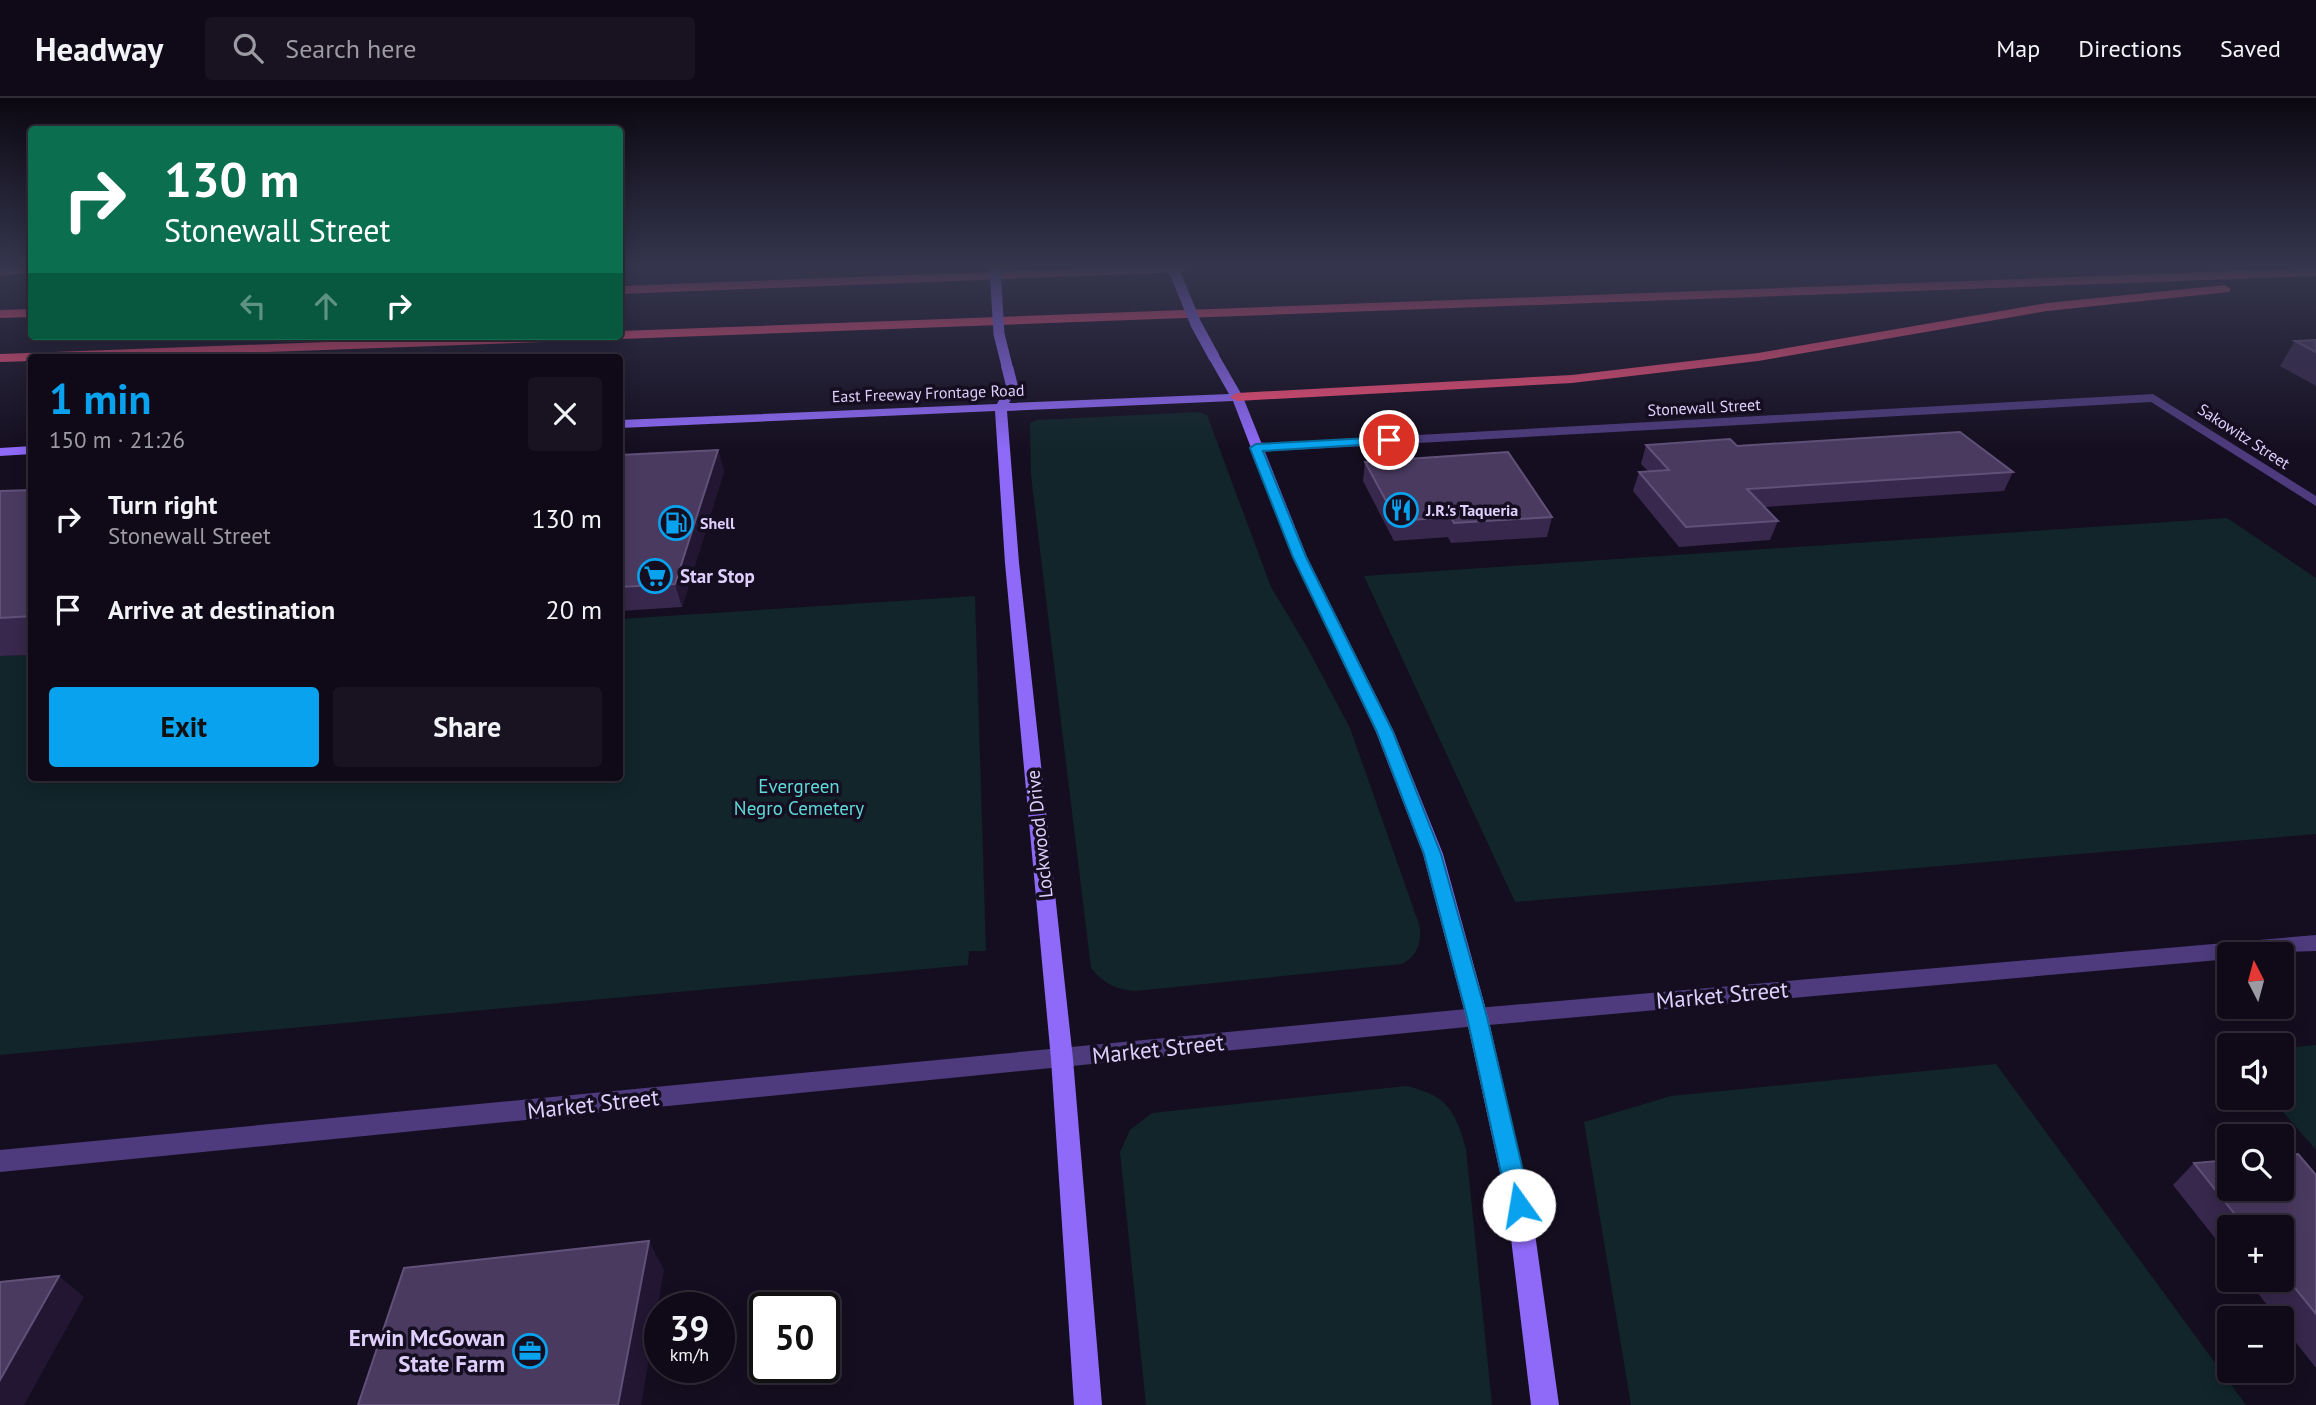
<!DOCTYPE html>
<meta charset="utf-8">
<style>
:root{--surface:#100a18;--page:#191321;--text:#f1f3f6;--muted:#9c9aa2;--line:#302b37;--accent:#09a2ee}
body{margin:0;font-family:"PT Sans",sans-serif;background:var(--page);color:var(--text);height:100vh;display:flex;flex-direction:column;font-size:26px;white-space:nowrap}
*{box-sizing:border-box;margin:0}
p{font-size:23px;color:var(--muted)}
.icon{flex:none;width:38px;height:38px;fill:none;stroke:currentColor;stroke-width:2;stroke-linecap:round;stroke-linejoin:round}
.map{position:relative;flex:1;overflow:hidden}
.side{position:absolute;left:28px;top:256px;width:595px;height:427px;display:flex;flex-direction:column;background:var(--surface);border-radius:7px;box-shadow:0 4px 18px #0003,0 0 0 2px var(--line)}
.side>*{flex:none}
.hud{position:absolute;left:28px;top:28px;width:595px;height:214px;border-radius:7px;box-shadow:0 4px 18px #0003,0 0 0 2px var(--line);background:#0b6e4f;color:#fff;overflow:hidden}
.needle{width:46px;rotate:354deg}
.tools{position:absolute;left:2217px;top:844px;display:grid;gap:14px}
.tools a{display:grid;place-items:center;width:77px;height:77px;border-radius:7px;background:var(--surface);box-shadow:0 4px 18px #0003,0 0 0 2px var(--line);font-size:35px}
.speed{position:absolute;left:644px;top:1194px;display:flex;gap:14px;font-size:35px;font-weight:700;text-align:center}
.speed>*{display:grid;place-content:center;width:91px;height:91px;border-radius:50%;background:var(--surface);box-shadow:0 4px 18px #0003,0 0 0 2px var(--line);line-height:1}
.speed small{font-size:18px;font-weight:400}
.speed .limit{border:4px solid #111;border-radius:10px;background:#fff;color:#111}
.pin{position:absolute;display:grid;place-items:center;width:60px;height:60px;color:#fff;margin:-30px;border:4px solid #fff;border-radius:50%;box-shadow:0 2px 7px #0007}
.me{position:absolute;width:77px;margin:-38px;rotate:347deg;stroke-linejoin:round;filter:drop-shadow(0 0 5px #0008)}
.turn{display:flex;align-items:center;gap:24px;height:147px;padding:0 21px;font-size:32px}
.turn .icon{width:91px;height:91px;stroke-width:2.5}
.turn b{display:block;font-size:49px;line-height:60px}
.lanes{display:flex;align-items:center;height:66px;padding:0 21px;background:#0003;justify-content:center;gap:35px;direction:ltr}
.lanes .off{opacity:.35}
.round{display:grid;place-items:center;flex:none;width:74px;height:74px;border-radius:7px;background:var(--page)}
.summary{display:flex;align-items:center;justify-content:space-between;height:119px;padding:0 21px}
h1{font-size:42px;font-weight:800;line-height:52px;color:var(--accent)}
.action{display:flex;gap:14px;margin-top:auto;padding:14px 21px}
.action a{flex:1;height:80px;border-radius:7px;background:var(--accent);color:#111;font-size:28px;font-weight:800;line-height:80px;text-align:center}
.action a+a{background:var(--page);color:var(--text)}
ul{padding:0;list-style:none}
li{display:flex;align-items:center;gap:21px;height:91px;padding:0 21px}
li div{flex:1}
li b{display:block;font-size:26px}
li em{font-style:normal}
header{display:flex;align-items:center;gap:42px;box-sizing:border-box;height:98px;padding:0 35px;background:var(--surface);border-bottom:2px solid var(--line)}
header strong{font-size:33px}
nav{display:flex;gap:38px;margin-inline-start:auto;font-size:24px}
.search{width:490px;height:63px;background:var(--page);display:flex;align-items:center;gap:18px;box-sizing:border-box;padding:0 24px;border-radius:7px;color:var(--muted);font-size:26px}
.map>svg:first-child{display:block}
</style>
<header>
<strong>Headway</strong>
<div class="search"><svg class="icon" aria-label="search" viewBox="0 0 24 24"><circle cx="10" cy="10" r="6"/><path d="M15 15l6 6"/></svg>Search here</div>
<nav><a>Map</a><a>Directions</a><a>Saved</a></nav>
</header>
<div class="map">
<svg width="2316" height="1307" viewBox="0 0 2316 1307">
<rect width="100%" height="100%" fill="#150e20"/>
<g fill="#11252a">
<path d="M1198,314L1207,317L1271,489L1307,549L1350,630L1420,829C1421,846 1418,857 1402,866L1135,893C1116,892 1103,885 1091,870L1031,378L1030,325L1037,322Z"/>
<polygon points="2227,420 2316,480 2316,736 1515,804 1364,478"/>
<polygon points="975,498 986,853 969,853 968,867 0,957 0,558 31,557 32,679 620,679 620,521"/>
<polygon points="2316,947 2316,1052 2270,999 2282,999 2282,950"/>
<polygon points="1996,966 2246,1307 1631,1307 1584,1024 1671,998"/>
<path d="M1406,988C1447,997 1455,1012 1466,1051L1492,1307H1146L1120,1054L1130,1032L1152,1015Z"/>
</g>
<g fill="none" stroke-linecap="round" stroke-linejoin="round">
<polygon fill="#4d3b7d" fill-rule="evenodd" points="2153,296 2316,398 2316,408 2151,304 1256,354 1250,350 1256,346"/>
<polygon fill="#4d3b7d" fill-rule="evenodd" points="2316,837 2316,853 2230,856 2230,861 1477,928 0,1074 0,1052 1477,910"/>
<g fill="#8f6af9" fill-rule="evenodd">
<polygon points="1214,256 1220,259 1243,299 1307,459 1394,634 1443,756 1488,919 1531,1107 1559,1307 1531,1307 1507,1107 1466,919 1423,756 1376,634 1293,459 1233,303 1007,313 1019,465 1073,961 1102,1307 1074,1307 1051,961 1005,465 995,313 620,330 620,322 997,306 1006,288 1001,268 1007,265 1013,268 1018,288 1009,305 1229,296 1208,259"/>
<polygon points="32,348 32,356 0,358 0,350"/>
</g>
<g fill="#f84f78" fill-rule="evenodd">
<polygon points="0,170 32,170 32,174 0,178"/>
<polygon points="1095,170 1189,170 1183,174 620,196 620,188"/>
<polygon points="2316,170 2316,178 620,241 614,238 620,238 620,233"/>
<polygon points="2225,187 2231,191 2229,194 2047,213 1758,263 1572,285 1237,303 1230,299 1237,295 1572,277 1758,255 2047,205"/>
<polygon points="32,211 32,219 0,220 0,212"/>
<polygon points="489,238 602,238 595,242 135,259 32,259 32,263 0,264 0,256"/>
</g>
<g stroke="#8f6af9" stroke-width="11">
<polyline points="995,170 999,236 1007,268"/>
<polyline points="1173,170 1196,226 1214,259"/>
</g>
</g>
<g fill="#38284d">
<polygon points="2316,242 2316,288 2280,268 2295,243"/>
<polygon points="1646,347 1737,348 2013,374 2004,393 1764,409 1778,423 1770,442 1679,449 1633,393 1639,374 1648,373 1641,366"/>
<polygon points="718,352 724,373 682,509 620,513 620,357"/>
<polygon points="1365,364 1552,419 1547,439 1451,445 1448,439 1394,443 1363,383"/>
<polygon points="32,392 32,557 0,558 0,393"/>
<polygon points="2194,1065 2316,1077 2316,1270 2282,1227 2282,1220 2277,1220 2247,1181 2282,1181 2282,1129 2230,1129 2230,1159 2173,1087"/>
</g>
<g fill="#221633">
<polygon points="718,352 724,373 682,509 675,486"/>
<polygon points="649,1143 664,1172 641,1307 618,1307"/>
<polygon points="59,1178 84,1199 24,1307 0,1307 0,1282"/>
</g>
<g fill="#4a3a60" stroke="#615179" stroke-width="2">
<polygon points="2316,242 2316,254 2295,243"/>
<polygon points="1960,334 2013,374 1747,391 1778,423 1686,429 1639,374 1669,372 1646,347 1730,341 1737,348"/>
<polygon points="718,352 675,486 620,489 620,357"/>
<polygon points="1508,354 1552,419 1454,425 1451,419 1397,423 1365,364"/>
<polygon points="32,392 32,518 0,520 0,393"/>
<polygon points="2298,1056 2316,1077 2316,1216 2282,1174 2282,1129 2245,1129 2194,1065 2230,1062 2230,1090 2282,1090 2282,1057"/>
<polygon points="649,1143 618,1307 358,1307 404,1170"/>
<polygon points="59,1178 0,1282 0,1184"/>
</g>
<linearGradient id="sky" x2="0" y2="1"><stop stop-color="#0c0812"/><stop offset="0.48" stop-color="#35364e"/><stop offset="1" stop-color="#35364e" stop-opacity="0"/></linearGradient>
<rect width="2316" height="353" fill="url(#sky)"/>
<polygon fill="#09a2ee" stroke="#06699b" stroke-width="2" points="1389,339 1393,340 1393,345 1263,353 1306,459 1393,634 1441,756 1487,919 1531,1107 1527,1114 1519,1117 1511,1114 1508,1107 1467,919 1424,756 1377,634 1293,459 1250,350 1256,346"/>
<defs>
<g id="restaurant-ring" transform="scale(1.75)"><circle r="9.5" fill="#150e20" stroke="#09a2ee" stroke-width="1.5"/><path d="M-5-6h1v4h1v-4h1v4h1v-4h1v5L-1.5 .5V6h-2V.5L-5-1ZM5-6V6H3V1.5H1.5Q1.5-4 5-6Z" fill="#09a2ee"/></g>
<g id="fuel-ring" transform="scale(1.75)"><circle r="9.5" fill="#150e20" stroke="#09a2ee" stroke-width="1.5"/><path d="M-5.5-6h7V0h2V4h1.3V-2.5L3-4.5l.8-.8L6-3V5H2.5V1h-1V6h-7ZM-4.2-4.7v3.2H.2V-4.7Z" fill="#09a2ee"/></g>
<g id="supermarket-ring" transform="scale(1.75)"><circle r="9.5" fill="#150e20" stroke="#09a2ee" stroke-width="1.5"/><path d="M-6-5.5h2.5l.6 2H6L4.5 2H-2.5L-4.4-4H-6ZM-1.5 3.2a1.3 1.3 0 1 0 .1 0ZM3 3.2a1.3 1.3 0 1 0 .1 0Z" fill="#09a2ee"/></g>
<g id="office-ring" transform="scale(1.75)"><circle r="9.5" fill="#150e20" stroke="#09a2ee" stroke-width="1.5"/><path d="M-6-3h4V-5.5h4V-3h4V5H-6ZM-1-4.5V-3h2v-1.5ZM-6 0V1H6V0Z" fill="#09a2ee"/></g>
</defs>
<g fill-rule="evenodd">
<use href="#restaurant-ring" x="1401" y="412"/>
<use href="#fuel-ring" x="676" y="425"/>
<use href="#supermarket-ring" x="655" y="478"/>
<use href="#office-ring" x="530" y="1253"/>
</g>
<g text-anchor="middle" stroke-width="7" stroke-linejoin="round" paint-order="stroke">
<g font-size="16" fill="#dfcffd" stroke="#150e20">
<text transform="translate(928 295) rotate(-2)" y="6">East Freeway Frontage Road</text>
<text transform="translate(1704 309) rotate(-3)" y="6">Stonewall Street</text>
<text transform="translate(2244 338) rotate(33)" y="6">Sakowitz Street</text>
</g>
<g font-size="16" font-weight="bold" fill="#dfcffd" stroke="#150e20" text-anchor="start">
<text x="1426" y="418">J.R.'s Taqueria</text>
<text x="700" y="431">Shell</text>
</g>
<g font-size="19" font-weight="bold" fill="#dfcffd" stroke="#150e20" text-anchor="start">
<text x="680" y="485">Star Stop</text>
</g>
<g font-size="19" fill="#5edad8" stroke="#150e20">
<text x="799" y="695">Evergreen<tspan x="799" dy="22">Negro Cemetery</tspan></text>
</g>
<g font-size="19" fill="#dfcffd" stroke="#150e20">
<text transform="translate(1039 736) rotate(-96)" y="7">Lockwood Drive</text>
</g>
<g font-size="23" fill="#dfcffd" stroke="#150e20">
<text transform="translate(1722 897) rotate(-5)" y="8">Market Street</text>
<text transform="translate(1158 951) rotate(-6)" y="8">Market Street</text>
<text transform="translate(593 1006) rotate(-6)" y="8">Market Street</text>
</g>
<g font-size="23" font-weight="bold" fill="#dfcffd" stroke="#150e20" text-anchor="end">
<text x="505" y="1248">Erwin McGowan<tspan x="505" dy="26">State Farm</tspan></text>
</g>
</g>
</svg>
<div class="tools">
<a><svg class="needle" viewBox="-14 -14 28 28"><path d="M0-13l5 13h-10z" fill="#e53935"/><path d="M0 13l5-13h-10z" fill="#9c9aa2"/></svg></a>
<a><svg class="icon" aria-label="sound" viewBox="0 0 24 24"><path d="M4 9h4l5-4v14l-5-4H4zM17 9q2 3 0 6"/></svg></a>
<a><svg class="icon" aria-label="search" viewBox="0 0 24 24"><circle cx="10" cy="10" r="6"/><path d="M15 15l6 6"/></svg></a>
<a>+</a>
<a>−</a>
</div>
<div class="speed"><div>39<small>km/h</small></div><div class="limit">50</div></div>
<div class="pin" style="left:1389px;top:342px;background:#d93025"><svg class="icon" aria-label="arrive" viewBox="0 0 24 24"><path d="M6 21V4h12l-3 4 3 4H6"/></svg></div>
<svg class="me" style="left:1519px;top:1107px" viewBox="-20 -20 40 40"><circle r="19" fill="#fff"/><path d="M0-13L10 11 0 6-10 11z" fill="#09a2ee"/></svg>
<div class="hud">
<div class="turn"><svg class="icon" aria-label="right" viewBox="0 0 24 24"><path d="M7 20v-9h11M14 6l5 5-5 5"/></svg><div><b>130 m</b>Stonewall Street</div></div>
<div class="lanes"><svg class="icon off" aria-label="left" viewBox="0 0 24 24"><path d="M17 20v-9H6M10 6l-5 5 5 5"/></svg><svg class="icon off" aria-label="ahead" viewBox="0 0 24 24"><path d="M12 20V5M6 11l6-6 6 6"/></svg><svg class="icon" aria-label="right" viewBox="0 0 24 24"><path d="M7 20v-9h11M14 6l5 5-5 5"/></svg></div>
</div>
<section class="side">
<div class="summary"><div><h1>1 min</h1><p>150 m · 21:26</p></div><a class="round"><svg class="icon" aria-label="close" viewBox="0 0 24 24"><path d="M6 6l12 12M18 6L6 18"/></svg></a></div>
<ul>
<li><svg class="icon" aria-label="right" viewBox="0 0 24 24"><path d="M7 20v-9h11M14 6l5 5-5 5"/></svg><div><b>Turn right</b><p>Stonewall Street</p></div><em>130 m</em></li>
<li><svg class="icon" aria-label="arrive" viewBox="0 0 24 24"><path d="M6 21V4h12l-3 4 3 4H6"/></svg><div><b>Arrive at destination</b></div><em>20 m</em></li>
</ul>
<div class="action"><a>Exit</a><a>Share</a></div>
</section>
</div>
